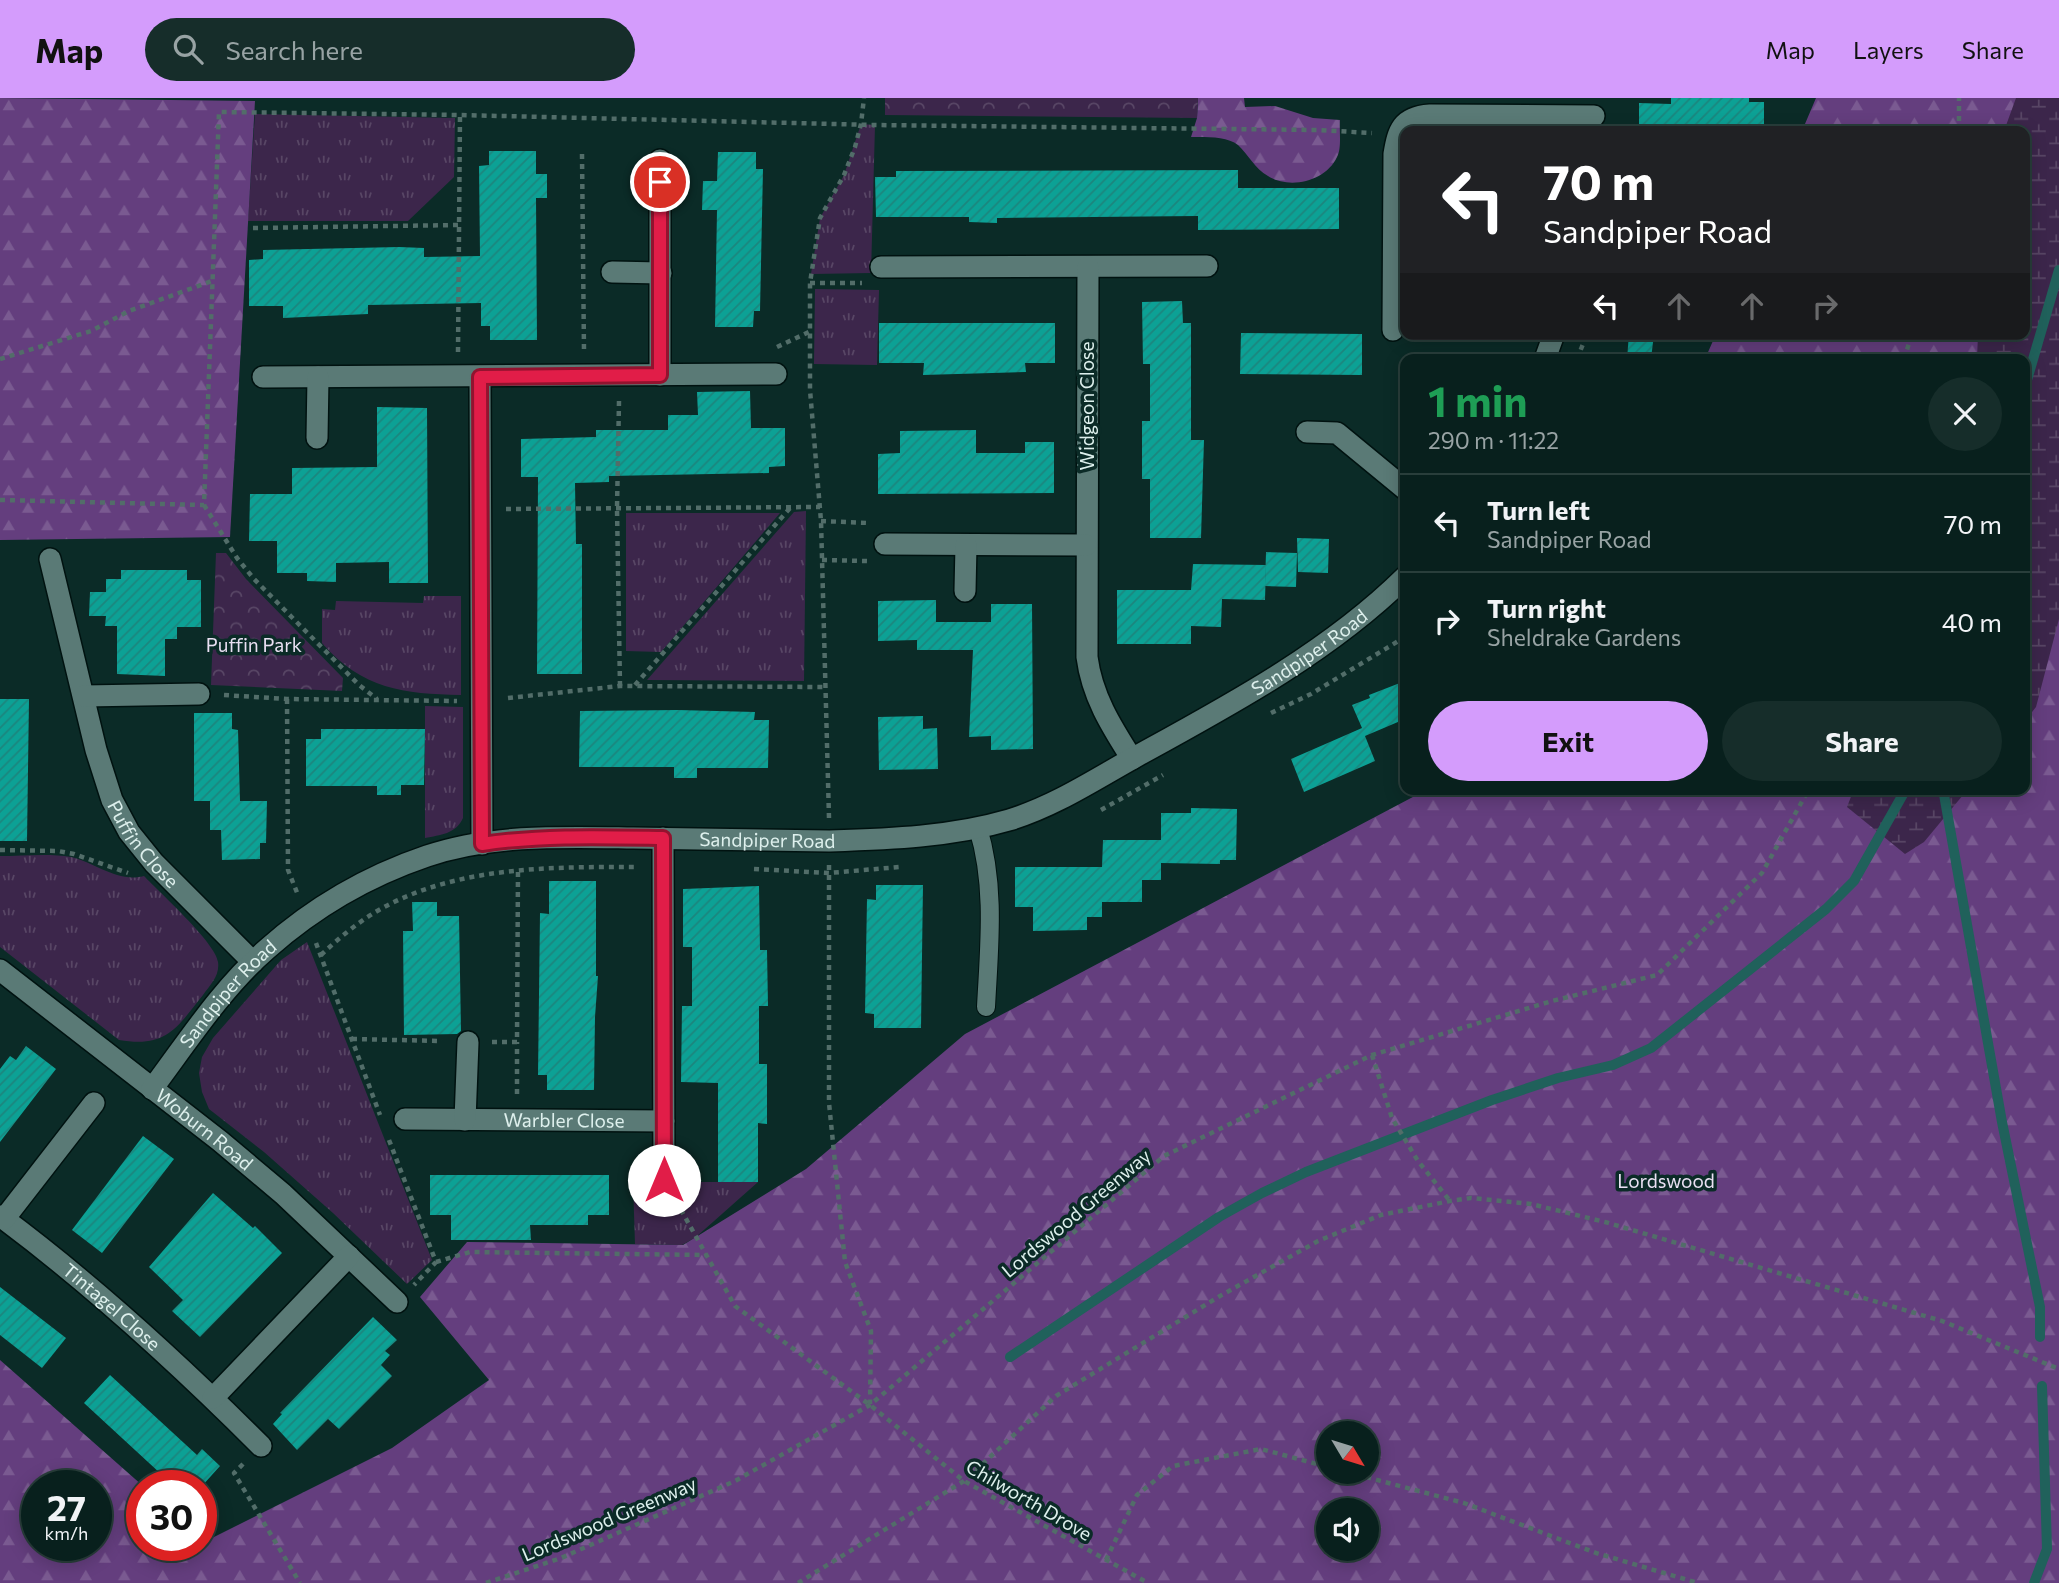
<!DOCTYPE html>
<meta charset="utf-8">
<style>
:root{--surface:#08201d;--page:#162d2a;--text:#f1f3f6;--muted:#98a3a4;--line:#293e3b;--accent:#d49cfc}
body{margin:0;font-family:Commissioner,sans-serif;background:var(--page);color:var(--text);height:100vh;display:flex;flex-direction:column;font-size:26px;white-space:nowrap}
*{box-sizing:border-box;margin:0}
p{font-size:23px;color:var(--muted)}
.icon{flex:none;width:38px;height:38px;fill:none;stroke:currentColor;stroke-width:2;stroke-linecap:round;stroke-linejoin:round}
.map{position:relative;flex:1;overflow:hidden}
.drawer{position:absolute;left:1400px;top:256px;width:630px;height:441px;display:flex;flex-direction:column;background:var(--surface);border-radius:14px;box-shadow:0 4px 18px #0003,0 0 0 2px var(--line)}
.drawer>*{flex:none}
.guide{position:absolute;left:1400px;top:28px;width:630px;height:214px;border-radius:14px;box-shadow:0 4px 18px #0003,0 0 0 2px var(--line);background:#202124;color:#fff;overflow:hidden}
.needle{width:46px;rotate:128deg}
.controls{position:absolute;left:1316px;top:1323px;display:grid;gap:14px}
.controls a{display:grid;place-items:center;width:63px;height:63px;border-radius:50%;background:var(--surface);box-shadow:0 4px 18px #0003,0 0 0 2px var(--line);font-size:35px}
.speed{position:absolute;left:21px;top:1372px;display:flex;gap:14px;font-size:35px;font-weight:700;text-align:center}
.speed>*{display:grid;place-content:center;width:91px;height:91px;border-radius:50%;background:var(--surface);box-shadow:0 4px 18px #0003,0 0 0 2px var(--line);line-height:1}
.speed small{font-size:18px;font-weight:400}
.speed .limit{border:10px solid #d22;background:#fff;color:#111}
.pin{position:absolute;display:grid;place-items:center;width:60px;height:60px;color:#fff;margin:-30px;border:4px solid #fff;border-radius:50%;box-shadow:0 2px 7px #0007}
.me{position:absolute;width:77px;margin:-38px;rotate:0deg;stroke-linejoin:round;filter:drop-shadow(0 0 5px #0008)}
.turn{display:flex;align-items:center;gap:24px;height:147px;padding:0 28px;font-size:32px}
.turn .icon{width:91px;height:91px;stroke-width:2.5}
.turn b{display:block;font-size:49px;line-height:60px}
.lanes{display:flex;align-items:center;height:66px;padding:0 28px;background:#0003;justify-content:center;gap:35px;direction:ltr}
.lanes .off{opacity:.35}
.round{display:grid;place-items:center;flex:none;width:74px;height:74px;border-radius:37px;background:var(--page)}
.head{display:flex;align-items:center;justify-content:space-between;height:119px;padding:0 28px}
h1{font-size:42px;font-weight:700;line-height:52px;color:#1e9e55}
.button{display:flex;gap:14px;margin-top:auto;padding:14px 28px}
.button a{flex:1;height:80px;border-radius:42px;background:var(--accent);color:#111;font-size:28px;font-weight:700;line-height:80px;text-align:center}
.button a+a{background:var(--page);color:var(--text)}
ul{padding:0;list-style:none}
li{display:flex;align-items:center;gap:21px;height:98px;padding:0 28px;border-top:2px solid var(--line)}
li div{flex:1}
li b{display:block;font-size:26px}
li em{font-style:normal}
header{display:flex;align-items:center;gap:42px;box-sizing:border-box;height:98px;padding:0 35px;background:var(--accent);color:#111}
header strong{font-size:33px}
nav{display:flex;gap:38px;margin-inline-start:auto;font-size:24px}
.search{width:490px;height:63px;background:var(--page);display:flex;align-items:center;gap:18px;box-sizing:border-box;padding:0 24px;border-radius:38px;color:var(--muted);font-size:26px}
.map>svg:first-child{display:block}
</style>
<header>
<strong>Map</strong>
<div class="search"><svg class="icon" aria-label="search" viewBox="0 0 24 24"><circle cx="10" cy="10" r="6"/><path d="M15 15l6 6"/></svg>Search here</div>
<nav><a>Map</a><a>Layers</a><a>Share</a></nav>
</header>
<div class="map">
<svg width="2059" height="1485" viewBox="0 0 2059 1485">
<defs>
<pattern id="grass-tufts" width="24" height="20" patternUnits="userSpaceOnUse" patternTransform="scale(1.75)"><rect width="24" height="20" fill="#3c264b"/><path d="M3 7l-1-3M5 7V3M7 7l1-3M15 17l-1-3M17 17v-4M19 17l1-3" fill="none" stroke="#584665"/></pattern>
<pattern id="forest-firs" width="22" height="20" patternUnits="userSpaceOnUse" patternTransform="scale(1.75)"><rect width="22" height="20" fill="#643e7e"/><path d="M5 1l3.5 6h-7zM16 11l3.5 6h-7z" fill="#7a5a91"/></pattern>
<pattern id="wetland-marsh" width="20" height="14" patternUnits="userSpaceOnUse" patternTransform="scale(1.75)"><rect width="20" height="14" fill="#3c264b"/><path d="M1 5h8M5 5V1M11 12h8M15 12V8" fill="none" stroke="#584665"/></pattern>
<pattern id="park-crowns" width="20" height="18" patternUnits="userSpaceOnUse" patternTransform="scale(1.75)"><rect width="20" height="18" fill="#3c264b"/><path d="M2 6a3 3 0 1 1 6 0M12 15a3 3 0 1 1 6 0" fill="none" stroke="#584665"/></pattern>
<pattern id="building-hatch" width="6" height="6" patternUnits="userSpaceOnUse" patternTransform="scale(1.75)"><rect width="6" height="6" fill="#0ca195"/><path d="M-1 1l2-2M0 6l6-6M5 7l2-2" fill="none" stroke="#1c867e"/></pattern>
</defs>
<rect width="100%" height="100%" fill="#0b2b27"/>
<g fill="url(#grass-tufts)">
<polygon points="255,16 455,20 454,79 408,123 248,123"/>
<polygon points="861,26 875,27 871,175 811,176 820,120 844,77"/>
<polygon points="815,191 879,192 877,267 814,266"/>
<polygon points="806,413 804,583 647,582 794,414"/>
<polygon points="626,415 780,415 661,554 626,553"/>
<path d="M424,498H461V597C404,596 362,591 322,545V511L335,512L336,503L423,505Z"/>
<path d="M425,608L463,609V720C456,736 440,737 425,740Z"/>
<path d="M0,758C23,758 49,755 71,759C96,765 118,785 144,778C159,794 216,845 218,864C220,878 210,887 203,897C176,931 166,950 119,942L0,849Z"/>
<polygon points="307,844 432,1162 407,1186 333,1115 264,1054 209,1011 202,994 199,975 202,959 213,940 281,862"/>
<polygon points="633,1084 758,1084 696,1139 682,1147 635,1146"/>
</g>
<g fill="url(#forest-firs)" fill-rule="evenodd">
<polygon points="0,0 255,3 230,439 0,442"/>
<path d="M1198,0H1244L1245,9L1275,8L1313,20L1340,22C1339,32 1342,50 1337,59C1326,83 1290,92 1268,78C1255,71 1248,56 1238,47C1227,38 1205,39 1191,39L1197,20Z"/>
<path d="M1816,0H2059V1485H0V1262L143,1388L142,1447H201V1439L206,1443L392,1350L489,1282L420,1199L467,1144L683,1147L806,1071L965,936L1428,691H2025V261H1705L1716,236H2025V33H1802ZM1328,1335H1367V1374H1328ZM37,1388H96V1447H37ZM1328,1412H1367V1451H1328Z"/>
</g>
<g fill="url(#wetland-marsh)">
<polygon points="2016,0 2059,0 2059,521 2036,609 2025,623 2025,261 1977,261 1978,236 2025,236 2025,33 2004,33"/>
<polygon points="1854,691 1968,691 1924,744 1905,756 1847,709"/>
</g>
<g fill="url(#park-crowns)">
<polygon points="885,0 1198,0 1197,20 885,17"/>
<polygon points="216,455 226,455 246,481 343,580 342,593 211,587"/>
</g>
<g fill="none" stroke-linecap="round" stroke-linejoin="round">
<g stroke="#20615b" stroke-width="10">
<polyline points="2025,289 2059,172"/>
<polyline points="1943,691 2002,1024 2040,1209 2040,1239"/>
<polyline points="1010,1259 1219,1119 1262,1095 1306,1074 1492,1002 1558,980 1613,967 1651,950 1826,811 1854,783 1906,691"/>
<polyline points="2034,1485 2047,1451 2042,1288"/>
</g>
</g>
<g fill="url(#building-hatch)">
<polygon points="1671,0 1749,0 1749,4 1764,4 1764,33 1639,33 1639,5 1671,6"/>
<polygon points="489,53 536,53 536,76 547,76 547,100 536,100 537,242 490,242 490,228 481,228 481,205 368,207 368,216 283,220 283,208 249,208 249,162 263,161 263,152 399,149 424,150 424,159 480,158 479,68 489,67"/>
<polygon points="718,54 756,54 756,71 763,71 760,213 754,213 753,229 715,229 717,112 702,112 703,83 717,83"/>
<polygon points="1238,72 1238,90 1339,90 1339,131 1198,132 1198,118 997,120 997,125 969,124 969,119 876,119 875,79 896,79 896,73"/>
<polygon points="1182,203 1183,225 1191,225 1191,342 1204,342 1201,440 1150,440 1150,381 1142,381 1142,323 1150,323 1150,266 1143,266 1142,204"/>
<polygon points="879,225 1055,225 1055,265 1025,265 1026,274 923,277 924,265 879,265"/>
<polygon points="1241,235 1362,236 1362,277 1240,276"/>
<polygon points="1629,236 1654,236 1651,261 1627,261"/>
<polygon points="750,293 751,330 785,330 785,368 769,369 769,375 609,378 609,384 575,385 576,446 582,446 582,576 537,576 538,379 521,379 521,341 596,339 596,332 668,332 668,317 698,317 697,294"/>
<polygon points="377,309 427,310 428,485 389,485 389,464 336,465 336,484 307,483 307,475 277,475 277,443 249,443 250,396 292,396 292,370 377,369"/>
<polygon points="976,332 976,355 1025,355 1025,344 1054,344 1054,395 878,396 878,356 900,355 900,333"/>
<polygon points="1297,440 1329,441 1328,475 1298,474"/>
<polygon points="1266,454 1297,455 1296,489 1265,488"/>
<polygon points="1193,466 1266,467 1265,502 1222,501 1221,529 1191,528 1191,546 1117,546 1117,492 1191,492"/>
<polygon points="121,472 187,472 187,482 201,482 201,529 177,529 177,541 165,541 165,578 117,576 117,528 105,528 106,518 89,518 90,494 106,494 106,481 121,481"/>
<polygon points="936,502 936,524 991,524 991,506 1032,506 1033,651 991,652 991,638 969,639 973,552 917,552 917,542 878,543 878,503"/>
<polygon points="1405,583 1405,621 1365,638 1375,663 1304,694 1291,661 1362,630 1352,607 1370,600 1369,597"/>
<polygon points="0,601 29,601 27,743 0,743"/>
<polygon points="678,612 755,614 754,622 769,622 768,670 697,670 697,680 674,680 674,669 579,669 580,613"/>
<polygon points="194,615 232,615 232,631 238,632 240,703 267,703 266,745 260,745 260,761 222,762 221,732 210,732 210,703 194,703"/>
<polygon points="923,618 923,631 937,630 938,671 879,672 878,619"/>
<polygon points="321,631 425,631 424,687 401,687 401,697 377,697 377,688 306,688 306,641 321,641"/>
<polygon points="1191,710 1237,711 1236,762 1220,762 1220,766 1161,765 1161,782 1142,782 1142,804 1102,804 1102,819 1087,819 1087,832 1033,833 1033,809 1015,809 1015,769 1102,769 1103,742 1161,742 1161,715 1191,715"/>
<polygon points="549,783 596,783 596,878 598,878 595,919 594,992 547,992 547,977 538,977 540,815 549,816"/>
<polygon points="876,787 923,787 921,930 874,930 874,916 865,915 867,801 876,802"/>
<polygon points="759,788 760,852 767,852 768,908 759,908 759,966 767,966 767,1026 758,1025 758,1084 718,1084 718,985 681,984 682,908 692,908 692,849 683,849 683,791"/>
<polygon points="412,804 437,804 437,818 459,818 461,933 457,936 404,937 403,833 413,833"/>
<polygon points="26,948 56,971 0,1044 0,971 10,958 16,962"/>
<polygon points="143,1038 174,1061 102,1155 72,1132"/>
<polygon points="430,1077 609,1077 609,1117 588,1117 588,1127 530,1127 531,1142 451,1142 451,1117 430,1117"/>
<polygon points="213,1095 253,1130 255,1128 282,1155 200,1239 172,1213 183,1202 149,1169"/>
<polygon points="0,1189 66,1240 42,1270 0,1237"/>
<polygon points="373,1219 397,1242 385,1253 390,1257 381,1267 392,1278 339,1331 328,1321 297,1352 273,1326 282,1316 280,1315"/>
<polygon points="110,1277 197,1357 202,1351 220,1368 202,1388 174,1388 84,1305"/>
</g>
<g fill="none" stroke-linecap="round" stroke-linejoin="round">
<g stroke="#001210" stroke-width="20">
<path id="service" d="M978,730C996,788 989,850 986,909"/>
</g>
<g stroke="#001210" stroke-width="24">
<g id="minor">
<polyline points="660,62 660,277"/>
<polyline points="881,169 1207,168"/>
<path d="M1088,169L1087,559C1092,598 1111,628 1132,661"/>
<polyline points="612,174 661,175"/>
<path d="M1393,232L1394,56C1398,32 1402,19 1430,17L1594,18"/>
<polyline points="1545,261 1554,236"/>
<polyline points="263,279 776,276"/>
<polyline points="480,279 482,746"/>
<polyline points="1307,334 1337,335 1405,391"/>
<polyline points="317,340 318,279"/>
<polyline points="885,446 1086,447"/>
<path id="s1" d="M50,461L96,652L112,702L129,734L154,765L253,864"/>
<polyline points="965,493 966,447"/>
<polyline points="84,598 199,596"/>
<polyline points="663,740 664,1081"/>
<path id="s2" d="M0,872L220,1043L283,1096L397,1204"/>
<path id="s3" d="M152,991C188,943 222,890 267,851C313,810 368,778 427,758C492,736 565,739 633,740C698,741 764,742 829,743C889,741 951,739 1009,722C1055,708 1094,682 1137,658C1230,607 1329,554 1405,479"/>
<path id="s4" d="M405,1021L664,1023"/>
<polyline points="465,1022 468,944"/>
<path id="s5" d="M0,1118C93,1187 179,1266 261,1348"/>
<polyline points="4,1121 94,1005"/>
<polyline points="213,1300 349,1158"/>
</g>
</g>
<g stroke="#526d69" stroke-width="4.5" stroke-dasharray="5 5" stroke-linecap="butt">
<polyline points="1959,33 1959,0"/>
<polyline points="582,56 584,254"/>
<polyline points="253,130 459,127"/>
<polyline points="810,185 862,185"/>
<polyline points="777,249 811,233"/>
<polyline points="458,254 460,17"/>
<polyline points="0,261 91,233 129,213 212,183"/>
<polyline points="1577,261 1585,241 1580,237"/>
<polyline points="1904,261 1912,236"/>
<polyline points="619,303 617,410 620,588"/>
<polyline points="0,402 204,407 219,14 460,17 875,27 1317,32 1372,35"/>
<polyline points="204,407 237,460 254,481 359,587 377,601"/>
<polyline points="506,411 820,409"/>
<polyline points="821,423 869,425"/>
<polyline points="822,462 867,463"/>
<polyline points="635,587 790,410"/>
<polyline points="224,597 287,601 457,603"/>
<polyline points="508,600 620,588 825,589"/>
<polyline points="287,601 288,772 298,797"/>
<polyline points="1271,615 1311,596 1405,539"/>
<polyline points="1101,712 1163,677"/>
<polyline points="829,720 821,423 810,292 810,185 820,120 844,77 855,49 861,26 864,0"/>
<polyline points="0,752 58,753 74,756 128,775"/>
<polyline points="829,767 829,1005 845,1164 871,1233 870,1306"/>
<polyline points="754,771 829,775 899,769"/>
<polyline points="316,845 380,1017"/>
<path d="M321,857C341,838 364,819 390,806C466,768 554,769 637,769"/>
<polyline points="352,941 442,943"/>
<polyline points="492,944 517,944 518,771"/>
<polyline points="1372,957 1392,1020 1418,1063 1450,1103"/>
<polyline points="517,996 517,944"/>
<polyline points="389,1042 436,1164 414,1187"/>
<polyline points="676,1103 735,1208 870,1307 964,1383 1148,1485"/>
<polyline points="436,1164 470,1154 706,1157"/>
<polyline points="243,1366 234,1375 300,1485"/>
<polyline points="1347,1374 1464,1405 1596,1455 1698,1485"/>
<polyline points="1106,1462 1137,1397 1173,1368 1261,1351 1328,1369"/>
<polyline points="486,1485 561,1460 735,1383 870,1307 1164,1058 1372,957 1552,903 1657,877 1762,775 1809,691"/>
<polyline points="798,1485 964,1383 1056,1298 1220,1198 1318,1143 1381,1117 1450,1103 1471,1100 1531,1106 1605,1124 1942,1223 2059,1271"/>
</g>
<use href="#service" stroke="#5a7a76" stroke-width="18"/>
<use href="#minor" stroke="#5a7a76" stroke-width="21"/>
</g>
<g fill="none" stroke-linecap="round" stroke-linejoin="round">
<g stroke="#92132f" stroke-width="18">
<path id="route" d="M660,84V277L480,279L482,746C542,737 603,739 663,740L664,1082"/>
</g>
<use href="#route" stroke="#e11d48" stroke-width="12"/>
</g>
<g text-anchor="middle" stroke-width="7" stroke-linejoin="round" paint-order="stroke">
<g font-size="19" fill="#def0ed" stroke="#0b2b27">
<text transform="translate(1087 308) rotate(-90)" y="7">Widgeon Close</text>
<text dy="7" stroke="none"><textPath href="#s3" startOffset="1298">Sandpiper Road</textPath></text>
<text dy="7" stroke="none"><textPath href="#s3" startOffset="710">Sandpiper Road</textPath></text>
<text dy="7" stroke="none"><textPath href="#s1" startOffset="303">Puffin Close</textPath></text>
<text dy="7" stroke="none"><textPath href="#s3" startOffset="122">Sandpiper Road</textPath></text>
<text dy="7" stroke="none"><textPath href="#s4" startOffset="159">Warbler Close</textPath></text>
<text dy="7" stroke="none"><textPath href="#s2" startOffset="259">Woburn Road</textPath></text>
<text transform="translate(1076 1115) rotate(-40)" y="7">Lordswood Greenway</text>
<text dy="7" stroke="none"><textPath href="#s5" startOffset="144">Tintagel Close</textPath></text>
<text transform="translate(1029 1402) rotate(30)" y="7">Chilworth Drove</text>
<text transform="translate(609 1421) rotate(-23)" y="7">Lordswood Greenway</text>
</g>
<g font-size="19" fill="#eae0f3" stroke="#0b2b27">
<text x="254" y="554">Puffin Park</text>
<text x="1666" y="1090">Lordswood</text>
</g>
</g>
</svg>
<div class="controls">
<a><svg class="needle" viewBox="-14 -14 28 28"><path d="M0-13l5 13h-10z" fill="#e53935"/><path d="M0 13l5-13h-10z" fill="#98a3a4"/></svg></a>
<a><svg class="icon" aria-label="sound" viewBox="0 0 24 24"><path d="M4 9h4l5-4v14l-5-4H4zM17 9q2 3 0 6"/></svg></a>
</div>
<div class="speed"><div>27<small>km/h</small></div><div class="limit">30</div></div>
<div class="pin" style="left:660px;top:84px;background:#d93025"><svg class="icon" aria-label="arrive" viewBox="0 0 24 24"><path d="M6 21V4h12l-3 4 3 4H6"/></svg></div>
<svg class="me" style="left:664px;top:1082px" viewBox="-20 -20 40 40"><circle r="19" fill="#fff"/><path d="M0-13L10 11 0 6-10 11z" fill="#e11d48"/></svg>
<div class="guide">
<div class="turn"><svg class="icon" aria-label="left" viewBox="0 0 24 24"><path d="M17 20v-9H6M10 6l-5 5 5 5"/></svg><div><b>70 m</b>Sandpiper Road</div></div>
<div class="lanes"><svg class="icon" aria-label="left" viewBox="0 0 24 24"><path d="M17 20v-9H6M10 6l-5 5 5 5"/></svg><svg class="icon off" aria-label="ahead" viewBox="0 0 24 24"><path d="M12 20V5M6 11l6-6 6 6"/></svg><svg class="icon off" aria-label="ahead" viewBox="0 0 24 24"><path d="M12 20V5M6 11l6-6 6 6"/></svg><svg class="icon off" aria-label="right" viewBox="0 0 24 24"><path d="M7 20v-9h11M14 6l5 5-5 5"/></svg></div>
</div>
<section class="drawer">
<div class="head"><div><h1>1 min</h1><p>290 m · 11:22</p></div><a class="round"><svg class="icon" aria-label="close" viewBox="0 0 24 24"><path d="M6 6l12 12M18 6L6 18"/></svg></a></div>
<ul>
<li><svg class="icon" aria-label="left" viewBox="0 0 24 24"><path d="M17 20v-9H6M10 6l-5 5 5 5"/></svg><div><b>Turn left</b><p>Sandpiper Road</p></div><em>70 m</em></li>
<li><svg class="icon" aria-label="right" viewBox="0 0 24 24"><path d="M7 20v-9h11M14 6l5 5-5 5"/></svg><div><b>Turn right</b><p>Sheldrake Gardens</p></div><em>40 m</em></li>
</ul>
<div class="button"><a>Exit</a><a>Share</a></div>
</section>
</div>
